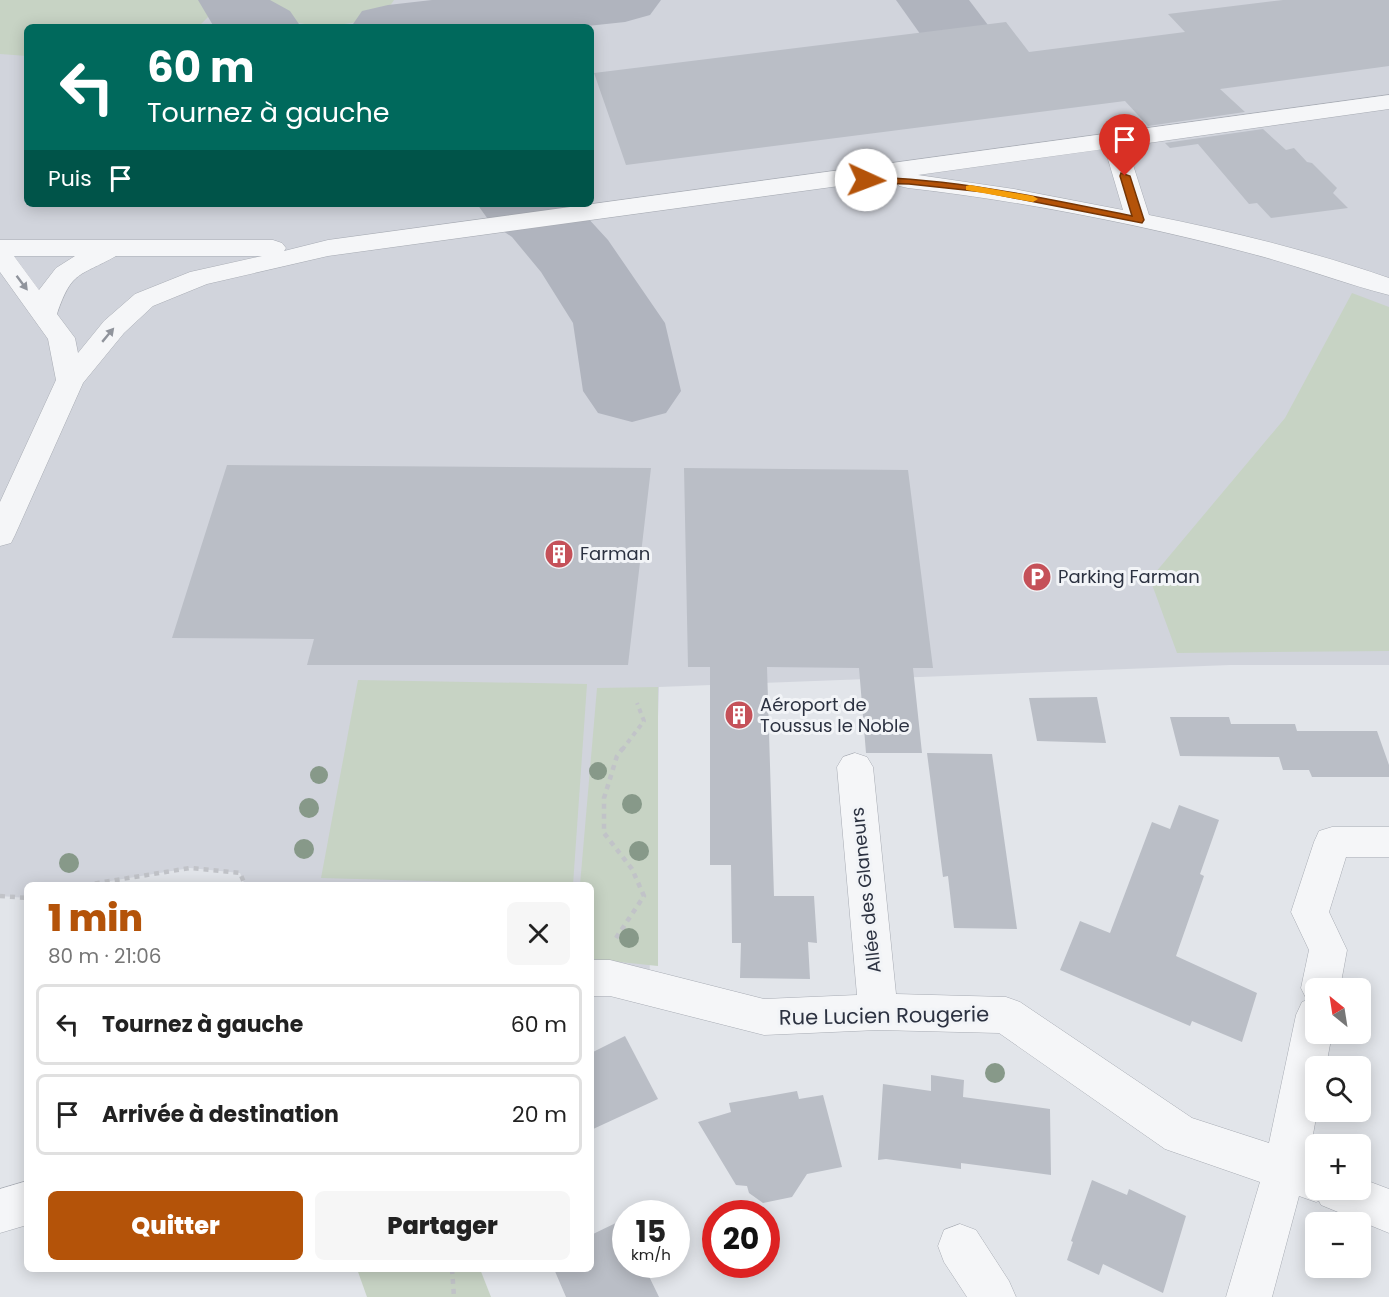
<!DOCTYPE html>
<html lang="fr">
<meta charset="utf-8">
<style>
:root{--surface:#fff;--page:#f6f6f6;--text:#222;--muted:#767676;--line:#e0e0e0;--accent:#b45309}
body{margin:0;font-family:Poppins,sans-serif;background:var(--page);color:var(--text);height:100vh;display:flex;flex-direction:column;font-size:22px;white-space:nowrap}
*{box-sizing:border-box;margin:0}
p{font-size:20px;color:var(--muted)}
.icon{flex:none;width:33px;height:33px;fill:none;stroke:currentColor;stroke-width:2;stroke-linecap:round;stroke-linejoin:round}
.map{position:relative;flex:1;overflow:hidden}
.sheet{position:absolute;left:24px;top:882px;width:570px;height:390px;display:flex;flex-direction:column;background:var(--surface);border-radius:9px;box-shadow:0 3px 15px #0003}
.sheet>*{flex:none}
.top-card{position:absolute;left:24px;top:24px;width:570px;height:183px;border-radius:9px;box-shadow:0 3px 15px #0003;background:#00695c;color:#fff;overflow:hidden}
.needle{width:39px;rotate:330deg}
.fabs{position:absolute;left:1305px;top:978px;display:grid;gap:12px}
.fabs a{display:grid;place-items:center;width:66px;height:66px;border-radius:9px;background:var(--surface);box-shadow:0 3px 15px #0003;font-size:30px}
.speed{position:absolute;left:612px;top:1200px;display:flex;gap:12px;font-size:30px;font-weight:700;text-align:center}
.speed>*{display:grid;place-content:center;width:78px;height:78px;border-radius:50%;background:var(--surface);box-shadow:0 3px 15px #0003;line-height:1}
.speed small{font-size:15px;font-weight:400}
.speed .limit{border:9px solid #d22;background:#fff;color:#111}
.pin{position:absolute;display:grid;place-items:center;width:51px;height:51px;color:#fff;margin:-62px -26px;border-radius:50% 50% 50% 0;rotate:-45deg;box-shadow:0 0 6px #0007}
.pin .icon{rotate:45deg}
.me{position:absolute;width:66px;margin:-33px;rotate:92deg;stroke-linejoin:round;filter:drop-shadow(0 0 4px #0008)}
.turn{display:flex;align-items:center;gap:21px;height:126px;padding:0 24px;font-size:27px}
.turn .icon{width:78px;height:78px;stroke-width:2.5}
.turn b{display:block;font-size:42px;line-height:51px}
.then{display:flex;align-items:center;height:57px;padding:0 24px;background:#0003;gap:12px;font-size:22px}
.round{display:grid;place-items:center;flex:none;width:63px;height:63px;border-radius:9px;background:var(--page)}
.headline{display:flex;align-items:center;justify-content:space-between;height:102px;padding:0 24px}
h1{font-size:36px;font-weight:800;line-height:45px;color:var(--accent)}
.cta{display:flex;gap:12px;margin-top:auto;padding:12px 24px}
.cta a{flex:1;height:69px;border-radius:9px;background:var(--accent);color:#fff;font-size:24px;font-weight:800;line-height:69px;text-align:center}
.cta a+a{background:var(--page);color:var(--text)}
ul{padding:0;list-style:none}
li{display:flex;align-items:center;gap:18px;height:81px;margin:0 12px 9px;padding:0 12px;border:3px solid var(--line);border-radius:9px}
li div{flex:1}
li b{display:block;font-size:22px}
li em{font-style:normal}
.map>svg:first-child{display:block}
</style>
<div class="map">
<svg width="1389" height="1297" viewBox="0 0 1389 1297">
<rect width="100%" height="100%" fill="#e2e5ea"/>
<path fill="#d1d4dc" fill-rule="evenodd" d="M0,0H1389V665H1230L659,687L649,988L591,980V885H245L240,873L190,868L86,885H27V898L0,896ZM27,27H591V204H27Z"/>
<g fill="#c7d3c4">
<polygon points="0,0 214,0 208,17 198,27 27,27 27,56 0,54"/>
<path d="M260,0H394C377,29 309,30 281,18C271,14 266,8 260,0Z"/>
<path d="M440,0H553L458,11C449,10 442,9 440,0Z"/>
<polygon points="1352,293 1389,307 1389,651 1177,653 1150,579 1285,418"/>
<polygon points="358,680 587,684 573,885 321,878"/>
<polygon points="658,687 658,966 591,959 591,885 580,885 597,688"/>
<polygon points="357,1269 480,1269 491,1297 367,1297"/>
</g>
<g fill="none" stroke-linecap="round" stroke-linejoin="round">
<g fill="#b0b4be" fill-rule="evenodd">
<polygon points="198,0 270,0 290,11 301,27 214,27"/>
<polygon points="432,0 661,0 650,15 625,22 578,27 351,27 362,11 388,5"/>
<polygon points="896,0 969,0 991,29 980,45 954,51 928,45"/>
<polygon points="477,204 575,204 608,240 665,323 681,391 666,413 632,422 598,413 583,391 573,323 541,272 512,237 490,222"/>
</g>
</g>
<g fill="#babec6">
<polygon points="1283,0 1389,0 1389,66 1220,89 1245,112 1148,126 1125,101 626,165 594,73 1006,22 1029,52 1185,32 1168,14"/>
<polygon points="1263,129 1286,150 1294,148 1307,162 1312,163 1337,188 1333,193 1348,208 1271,218 1257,203 1249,204 1198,144 1170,148 1165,143"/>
<polygon points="227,465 651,468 628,665 307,665 314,639 172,638"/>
<polygon points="684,468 908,470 933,668 913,668 922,753 866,753 859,668 767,667 774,896 814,896 817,943 808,942 810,979 740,978 741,943 732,943 731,865 710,865 710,667 688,667"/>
<polygon points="1097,697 1106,743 1037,741 1029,698"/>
<polygon points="1170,717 1229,717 1231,724 1295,724 1297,731 1377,731 1389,765 1389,777 1312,777 1309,770 1283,770 1279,757 1180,756"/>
<polygon points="927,753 992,754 1017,929 954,928 948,876 943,877"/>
<polygon points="1179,805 1219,820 1200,874 1204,876 1176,956 1257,993 1242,1042 1192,1021 1190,1026 1060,970 1080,921 1110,933 1152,822 1170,829"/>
<polygon points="625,1036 658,1099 591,1130 591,1053"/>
<polygon points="931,1075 964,1080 963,1097 1050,1109 1051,1175 961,1163 961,1169 886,1159 878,1160 883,1084 931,1091"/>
<polygon points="797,1091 799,1099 823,1095 842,1167 807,1174 792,1197 763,1203 749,1193 747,1186 736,1185 698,1122 731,1112 729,1103"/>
<polygon points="1092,1180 1127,1195 1129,1189 1186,1216 1163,1293 1103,1264 1099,1275 1067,1260 1073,1242 1071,1241"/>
<polygon points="622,1220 626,1227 626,1264 643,1264 659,1297 566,1297 554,1269 591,1269 591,1235"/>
</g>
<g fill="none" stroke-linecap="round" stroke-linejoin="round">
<g stroke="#a8acb4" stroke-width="1">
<g id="minor">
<path d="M1389,95V109L1127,146L1149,215C1230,231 1311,251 1389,278V295C1342,283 1296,265 1249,253C1138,224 1022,201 908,188L899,186L896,181L898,178L328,256L207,284L153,306L124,333L83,383L15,535L11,543L0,546V502L56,380L48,339L0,272V240H273L282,243L286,248L284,251L328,240ZM1105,149L1123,210L1014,189L918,175ZM14,256H75L56,268L39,290ZM116,256H262L190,272L135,294L104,321L78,353L75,338L57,314C72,270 79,277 116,256Z"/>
<polygon points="855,753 867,757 873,767 896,994 1006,997 1020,1002 1192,1118 1269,1143 1296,1015 1302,1002 1307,1000 1301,988 1309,950 1291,912 1314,842 1319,831 1332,827 1389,827 1389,857 1346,857 1329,912 1347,950 1340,988 1316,988 1316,1034 1332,1034 1326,1066 1316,1066 1316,1112 1317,1112 1309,1157 1316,1160 1316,1190 1360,1190 1360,1178 1389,1189 1389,1233 1321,1205 1319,1201 1316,1202 1299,1196 1272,1297 1226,1297 1260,1182 1165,1149 999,1033 878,1030 764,1035 610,996 591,996 591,960 610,960 764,999 857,995 837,767 843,757"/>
<polygon points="27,1181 27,1225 0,1233 0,1189"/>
<polygon points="960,1224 976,1230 1009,1281 1016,1297 967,1297 944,1262 938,1246 944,1230"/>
</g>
</g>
<polyline stroke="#c1c3c8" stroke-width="4" stroke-dasharray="4.5 4.5" stroke-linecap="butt" points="622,750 644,721 637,703"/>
<g stroke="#c1c3c8" stroke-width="4.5" stroke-dasharray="5 5" stroke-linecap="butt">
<polyline points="85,885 190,868 240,873 245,885"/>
<polyline points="0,896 27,898"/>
<polyline points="616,938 644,896 632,869 604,833 604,798 617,756 623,748"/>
<polyline points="452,1269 454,1297"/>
</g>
<use href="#minor" fill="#f5f6f8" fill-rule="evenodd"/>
</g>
<g fill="#879989">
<circle cx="598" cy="771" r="9"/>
<circle cx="319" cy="775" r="9"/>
<circle cx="632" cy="804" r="10"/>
<circle cx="309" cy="808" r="10"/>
<circle cx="304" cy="849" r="10"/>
<circle cx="639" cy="851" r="10"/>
<circle cx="69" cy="863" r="10"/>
<circle cx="629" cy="938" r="10"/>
<circle cx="995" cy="1073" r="10"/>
</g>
<defs><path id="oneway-solid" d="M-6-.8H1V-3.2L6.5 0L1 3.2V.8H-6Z" transform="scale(1.5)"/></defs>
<g fill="#90949c">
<use href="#oneway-solid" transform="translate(22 283) rotate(53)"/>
<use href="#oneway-solid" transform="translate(108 335) rotate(-50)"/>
</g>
<path fill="#b45309" stroke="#753606" stroke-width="1.5" d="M1121,173L1130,176L1144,220L1142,223L984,192L909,184L866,183L861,180L866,177C957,179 1044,198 1132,216L1120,176Z"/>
<polygon fill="#f59e0b" points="970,185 1033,196 1038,199 1033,202 966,190 966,186"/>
<defs>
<g id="building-disc" transform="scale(1.5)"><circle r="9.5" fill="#c55159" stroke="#f2f4f7"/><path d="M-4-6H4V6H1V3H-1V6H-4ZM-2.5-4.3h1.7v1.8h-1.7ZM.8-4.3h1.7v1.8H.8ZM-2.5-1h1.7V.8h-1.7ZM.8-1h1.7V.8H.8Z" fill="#fff"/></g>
<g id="parking-disc" transform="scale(1.5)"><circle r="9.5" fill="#c55159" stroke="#f2f4f7"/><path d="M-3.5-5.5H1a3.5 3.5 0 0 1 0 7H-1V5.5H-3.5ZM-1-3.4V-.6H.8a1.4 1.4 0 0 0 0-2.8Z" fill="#fff"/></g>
</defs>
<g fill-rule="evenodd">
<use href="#building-disc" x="559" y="554"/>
<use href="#parking-disc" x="1037" y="577"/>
<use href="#building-disc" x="739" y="715"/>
</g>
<g text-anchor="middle" stroke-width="6" stroke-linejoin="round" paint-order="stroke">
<g font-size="18" fill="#2c3241" stroke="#f2f4f7" text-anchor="start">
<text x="580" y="560">Farman</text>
<text x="1058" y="583">Parking Farman</text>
<text x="760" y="711">Aéroport de<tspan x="760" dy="21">Toussus le Noble</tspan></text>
</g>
<g font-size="18" fill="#2c3241" stroke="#f2f4f7">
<text transform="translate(866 890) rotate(-96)" y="6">Allée des Glaneurs</text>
</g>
<g font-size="21" fill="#2c3241" stroke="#f2f4f7">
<text transform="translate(884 1016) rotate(-1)" y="7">Rue Lucien Rougerie</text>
</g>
</g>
</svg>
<div class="fabs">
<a><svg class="needle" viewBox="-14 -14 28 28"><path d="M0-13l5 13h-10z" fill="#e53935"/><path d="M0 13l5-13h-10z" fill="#767676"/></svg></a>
<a><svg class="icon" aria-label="search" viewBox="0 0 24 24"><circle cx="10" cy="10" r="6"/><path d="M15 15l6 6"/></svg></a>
<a>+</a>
<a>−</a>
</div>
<div class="speed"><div>15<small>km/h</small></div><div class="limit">20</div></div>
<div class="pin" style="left:1125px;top:176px;background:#d93025"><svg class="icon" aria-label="arrive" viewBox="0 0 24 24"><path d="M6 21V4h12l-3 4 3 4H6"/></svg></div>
<svg class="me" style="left:866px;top:180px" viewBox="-20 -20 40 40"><circle r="19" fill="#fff"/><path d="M0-13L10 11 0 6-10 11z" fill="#b45309"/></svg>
<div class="top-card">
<div class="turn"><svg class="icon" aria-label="left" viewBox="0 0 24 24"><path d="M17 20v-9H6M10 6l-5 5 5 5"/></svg><div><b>60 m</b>Tournez à gauche</div></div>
<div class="then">Puis<svg class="icon" aria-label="arrive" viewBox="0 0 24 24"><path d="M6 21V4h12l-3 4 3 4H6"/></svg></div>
</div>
<section class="sheet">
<div class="headline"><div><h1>1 min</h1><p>80 m · 21:06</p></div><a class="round"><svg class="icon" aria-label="close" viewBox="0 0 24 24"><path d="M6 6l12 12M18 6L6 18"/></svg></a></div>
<ul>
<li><svg class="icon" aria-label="left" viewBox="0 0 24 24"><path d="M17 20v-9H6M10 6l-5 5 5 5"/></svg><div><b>Tournez à gauche</b></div><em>60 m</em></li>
<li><svg class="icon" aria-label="arrive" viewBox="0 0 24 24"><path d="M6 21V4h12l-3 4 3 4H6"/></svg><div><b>Arrivée à destination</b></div><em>20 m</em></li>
</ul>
<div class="cta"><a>Quitter</a><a>Partager</a></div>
</section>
</div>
